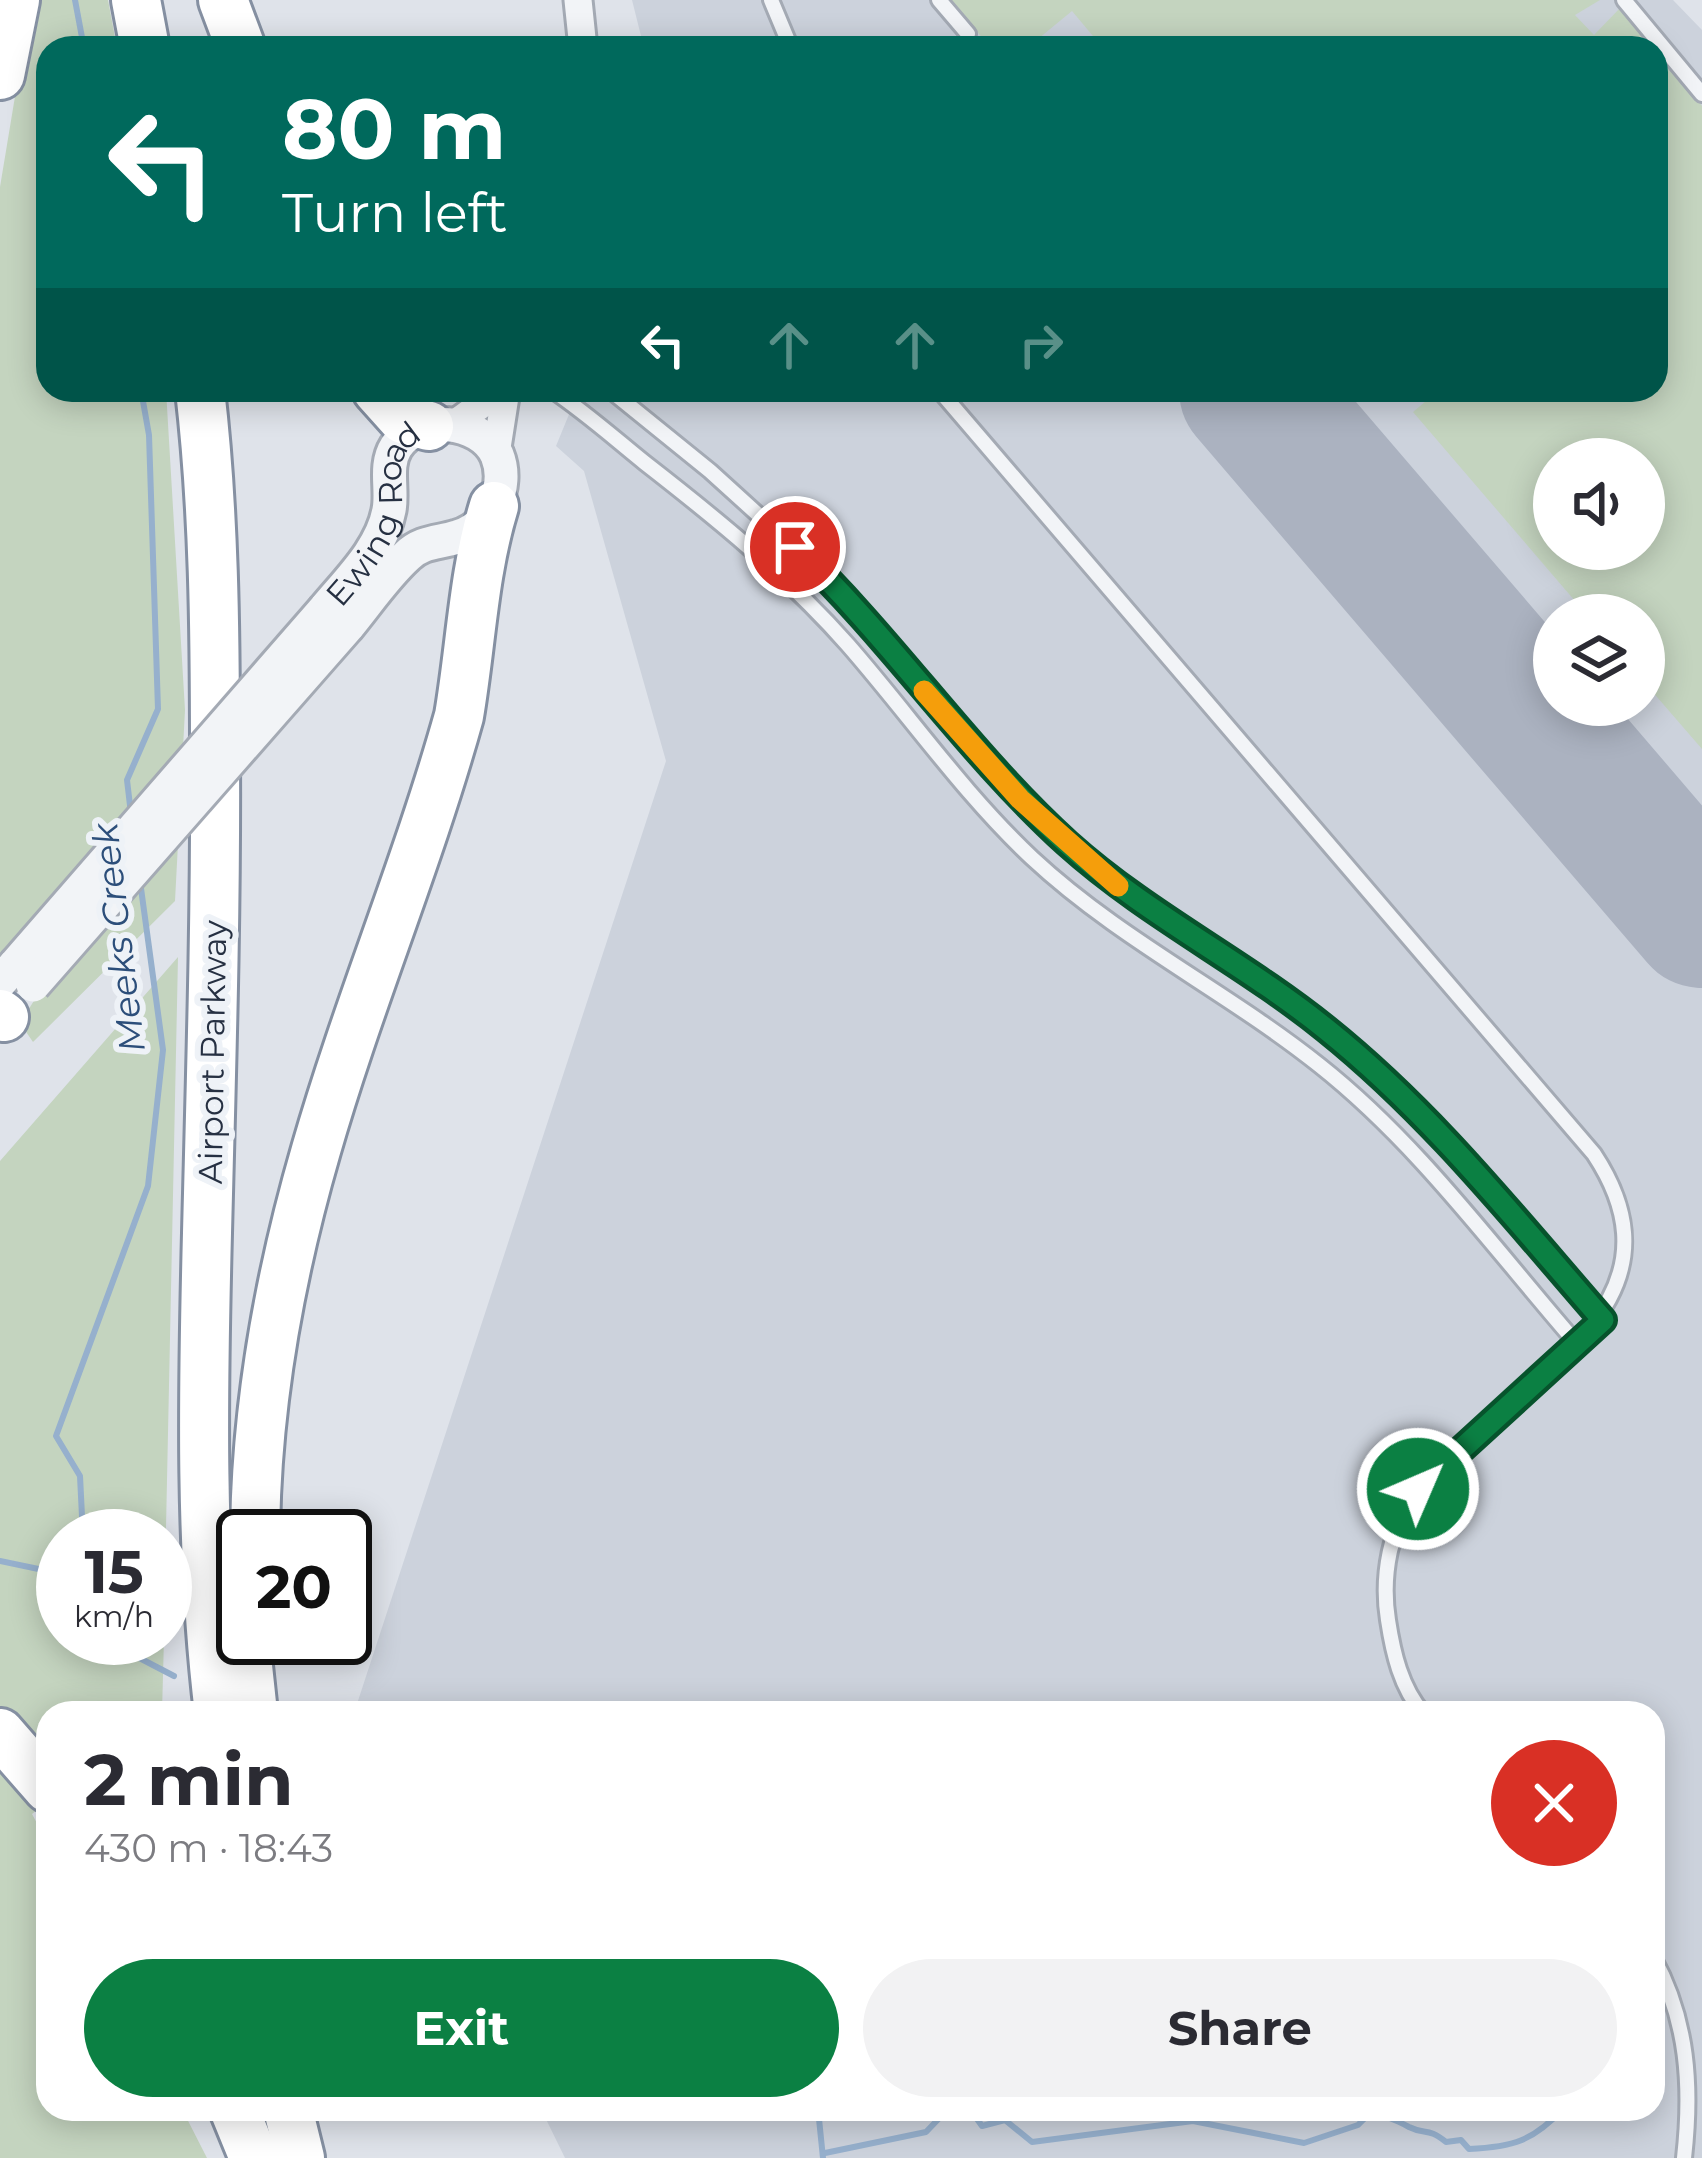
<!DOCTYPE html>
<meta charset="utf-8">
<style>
:root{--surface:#fff;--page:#f2f2f3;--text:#2b2b33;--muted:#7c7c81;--accent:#0b8043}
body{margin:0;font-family:Montserrat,sans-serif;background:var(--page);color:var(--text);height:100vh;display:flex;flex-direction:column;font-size:45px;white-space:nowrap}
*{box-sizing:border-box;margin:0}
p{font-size:39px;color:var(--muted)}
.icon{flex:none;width:66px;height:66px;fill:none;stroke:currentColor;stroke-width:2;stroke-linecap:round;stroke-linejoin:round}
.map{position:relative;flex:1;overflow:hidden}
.panel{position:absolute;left:36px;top:1701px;width:1629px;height:420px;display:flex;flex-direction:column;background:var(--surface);border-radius:36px;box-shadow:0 6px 30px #0003}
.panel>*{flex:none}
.banner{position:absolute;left:36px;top:36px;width:1632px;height:366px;border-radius:36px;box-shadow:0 6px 30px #0003;background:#00695c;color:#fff;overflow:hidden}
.tools{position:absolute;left:1533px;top:438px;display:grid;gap:24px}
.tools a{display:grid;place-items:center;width:132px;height:132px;border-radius:50%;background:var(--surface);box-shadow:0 6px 30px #0003;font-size:60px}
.speed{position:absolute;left:36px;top:1509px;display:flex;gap:24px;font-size:60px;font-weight:700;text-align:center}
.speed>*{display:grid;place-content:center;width:156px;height:156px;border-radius:50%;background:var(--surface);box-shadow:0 6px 30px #0003;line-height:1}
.speed small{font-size:30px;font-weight:400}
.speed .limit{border:6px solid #111;border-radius:18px;background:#fff;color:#111}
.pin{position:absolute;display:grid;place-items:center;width:102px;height:102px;color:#fff;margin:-51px;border:6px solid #fff;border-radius:50%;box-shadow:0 3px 12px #0007}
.me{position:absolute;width:132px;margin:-66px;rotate:45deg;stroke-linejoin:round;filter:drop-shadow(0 0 9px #0008)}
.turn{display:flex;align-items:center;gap:42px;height:252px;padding:0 48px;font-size:54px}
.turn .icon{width:156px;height:156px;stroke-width:2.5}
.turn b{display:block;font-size:84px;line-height:102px}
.lanes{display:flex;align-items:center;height:114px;padding:0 48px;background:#0003;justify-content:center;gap:60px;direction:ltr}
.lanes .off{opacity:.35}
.round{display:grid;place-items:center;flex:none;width:126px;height:126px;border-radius:63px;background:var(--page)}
.summary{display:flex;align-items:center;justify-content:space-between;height:204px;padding:0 48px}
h1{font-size:72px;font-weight:700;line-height:90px}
.button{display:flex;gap:24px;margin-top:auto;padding:24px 48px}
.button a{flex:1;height:138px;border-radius:72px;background:var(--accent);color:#fff;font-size:48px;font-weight:700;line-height:138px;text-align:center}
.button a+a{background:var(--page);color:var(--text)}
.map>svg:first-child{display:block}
</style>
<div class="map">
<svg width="1702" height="2158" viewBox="0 0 1702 2158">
<rect width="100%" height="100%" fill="#dfe3ea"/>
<path fill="#ccd2dc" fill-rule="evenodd" d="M632,0H1673L1702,30V2158H565L541,2109H1653V1713H354L666,761L584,471L556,446L579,390H1656V48H644ZM1554,459H1644V549H1554ZM1554,615H1644V705H1554Z"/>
<g fill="#c4d4bf" fill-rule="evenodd">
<polygon points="31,0 108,0 117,48 48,48 48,390 166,390 185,710 175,901 33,1042 20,1023 42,988 0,954 0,187"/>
<polygon points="950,0 1600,0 1575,15 1594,35 1621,7 1654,48 1103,48 1072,11 1027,48 991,48"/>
<path d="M1656,50L1702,106V749L1644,682V615H1587L1413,412L1439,390H1656ZM1554,459H1644V549H1554Z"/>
<polygon points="178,957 165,1576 165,1536 63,1536 63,1638 164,1638 162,1712 48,1713 48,1801 32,1814 48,1844 48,2109 182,2109 207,2158 0,2158 0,1161"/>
</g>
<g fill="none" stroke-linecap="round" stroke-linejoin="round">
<g stroke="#96b0cd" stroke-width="6">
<polyline points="75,0 84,48"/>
<polyline points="131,814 127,780 158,709 149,435 141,390"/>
<polyline points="83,1536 80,1476 56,1436 148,1186 163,1050 140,881"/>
<polyline points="63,1558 48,1571 63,1618"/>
<polyline points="0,1561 48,1571"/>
<polyline points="101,1638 174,1676"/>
<polyline points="1653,2007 1654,2007"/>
<polyline points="818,2109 823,2158"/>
<path d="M970,2109L982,2126L1005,2120L1032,2142L1193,2121L1304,2143L1358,2125L1369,2114C1387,2116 1394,2119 1409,2127C1425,2135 1428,2127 1446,2142L1461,2140L1469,2149C1513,2147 1533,2141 1563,2109"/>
<polyline points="825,2153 926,2132 948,2109"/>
</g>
<polyline stroke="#abb2c0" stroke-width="144" points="1251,390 1702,916"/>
<g stroke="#a4aab4" stroke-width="20">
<g id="service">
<polyline points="771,0 791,48"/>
<polyline points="939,0 968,34"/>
<polyline points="1624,0 1702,94"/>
<path d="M552,390C585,412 614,438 645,463C717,519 787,576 848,645C910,716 963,793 1032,858C1120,940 1226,991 1319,1065C1419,1144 1495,1250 1578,1345"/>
<polyline points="610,390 710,471 818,569 974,750 1070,846 1149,910 1306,1013 1405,1096 1460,1154 1603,1320"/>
<path d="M939,390L1594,1154C1702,1318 1493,1387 1417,1490C1390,1526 1381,1576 1388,1620C1393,1653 1401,1688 1423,1713"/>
<path d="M1653,1957C1688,2020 1692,2087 1684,2158"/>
</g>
</g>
<g stroke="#a4aab4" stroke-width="33">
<g id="minor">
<polyline points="578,0 583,48"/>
<polyline points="453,425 482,404 492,390"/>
<polyline points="496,454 506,390"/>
</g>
</g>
<g stroke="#a4aab4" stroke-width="39">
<g id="tertiary">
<path id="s1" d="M325,609C349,580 382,549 389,510C393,490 384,466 396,447C417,413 481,419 497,455C510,487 490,528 457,537C439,543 422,541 407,556C385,576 367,603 348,626"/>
<polyline points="0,982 16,964"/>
</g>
</g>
<g stroke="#8590a2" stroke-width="54">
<g id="motorway">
<polyline points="136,0 145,48"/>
<polyline points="223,0 241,48"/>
<polyline points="0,75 15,0"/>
<path d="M200,390C214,510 215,632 215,752C216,913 211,1073 207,1233C203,1393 200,1554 219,1713"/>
<polyline points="377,390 403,419 429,426"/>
<polyline points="0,1014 4,1017"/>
<path d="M255,1536C256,1406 280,1274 316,1150C358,1004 418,863 459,716C471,646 473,574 494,506"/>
<polyline points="245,1638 253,1713"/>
<polyline points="0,1733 48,1788"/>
<polyline points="234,2109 254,2158"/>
<polyline points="288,2109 300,2158"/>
</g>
</g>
<use href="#service" stroke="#f2f4f7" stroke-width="14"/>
<use href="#minor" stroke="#f2f4f7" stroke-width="27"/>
<use href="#tertiary" stroke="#f2f4f7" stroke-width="33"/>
<use href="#motorway" stroke="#fff" stroke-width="48"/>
<g stroke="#a4aab4" stroke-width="39" stroke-linecap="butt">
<g id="tertiary-bridge">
<polyline points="16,964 325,609"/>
<polyline points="33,985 348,626"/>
</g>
</g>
<use href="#tertiary-bridge" stroke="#f2f4f7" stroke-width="33"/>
</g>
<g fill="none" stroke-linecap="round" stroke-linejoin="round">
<g stroke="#07532c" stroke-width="30">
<path id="route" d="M795,547C893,640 967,752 1067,843C1147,915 1243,962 1326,1029C1432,1114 1514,1218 1603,1320L1418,1489"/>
</g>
<use href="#route" stroke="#0b8043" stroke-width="21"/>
<polyline stroke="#f59e0b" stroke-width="21" points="924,691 1020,799 1118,886"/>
</g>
<g text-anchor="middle" stroke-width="12" stroke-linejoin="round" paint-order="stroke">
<g font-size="33" fill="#263042" stroke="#eef2f7">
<text dy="12" stroke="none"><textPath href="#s1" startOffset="111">Ewing Road</textPath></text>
<text transform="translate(212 1052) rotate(-89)" y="12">Airport Parkway</text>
</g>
<g font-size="36" font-style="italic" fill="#2c4e7a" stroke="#eef2f7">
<text transform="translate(118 938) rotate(-97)" y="13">Meeks Creek</text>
</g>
</g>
</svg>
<div class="tools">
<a><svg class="icon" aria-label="sound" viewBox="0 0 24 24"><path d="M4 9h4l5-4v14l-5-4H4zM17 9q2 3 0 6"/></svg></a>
<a><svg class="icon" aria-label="layers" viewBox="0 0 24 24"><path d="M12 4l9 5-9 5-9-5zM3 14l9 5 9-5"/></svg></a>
</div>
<div class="speed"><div>15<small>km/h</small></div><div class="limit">20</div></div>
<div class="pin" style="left:795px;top:547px;background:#d93025"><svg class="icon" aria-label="arrive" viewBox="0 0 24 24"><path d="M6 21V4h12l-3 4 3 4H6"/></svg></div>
<svg class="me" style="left:1418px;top:1489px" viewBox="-20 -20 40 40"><circle r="17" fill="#0b8043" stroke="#fff" stroke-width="3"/><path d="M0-11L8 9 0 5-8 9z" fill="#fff"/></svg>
<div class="banner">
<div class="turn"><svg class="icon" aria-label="left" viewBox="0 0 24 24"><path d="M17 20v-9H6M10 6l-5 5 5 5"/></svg><div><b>80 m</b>Turn left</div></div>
<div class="lanes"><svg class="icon" aria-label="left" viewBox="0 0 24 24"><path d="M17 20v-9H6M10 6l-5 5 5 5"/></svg><svg class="icon off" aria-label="ahead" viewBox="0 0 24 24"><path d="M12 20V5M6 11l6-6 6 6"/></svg><svg class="icon off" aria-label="ahead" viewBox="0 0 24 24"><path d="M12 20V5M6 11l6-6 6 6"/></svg><svg class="icon off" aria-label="right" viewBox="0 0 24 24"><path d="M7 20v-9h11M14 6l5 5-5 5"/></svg></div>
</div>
<section class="panel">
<div class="summary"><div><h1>2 min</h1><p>430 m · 18:43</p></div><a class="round" style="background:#d93025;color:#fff"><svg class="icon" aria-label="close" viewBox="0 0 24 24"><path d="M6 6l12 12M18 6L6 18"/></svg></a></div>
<div class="button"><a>Exit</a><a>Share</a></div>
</section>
</div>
